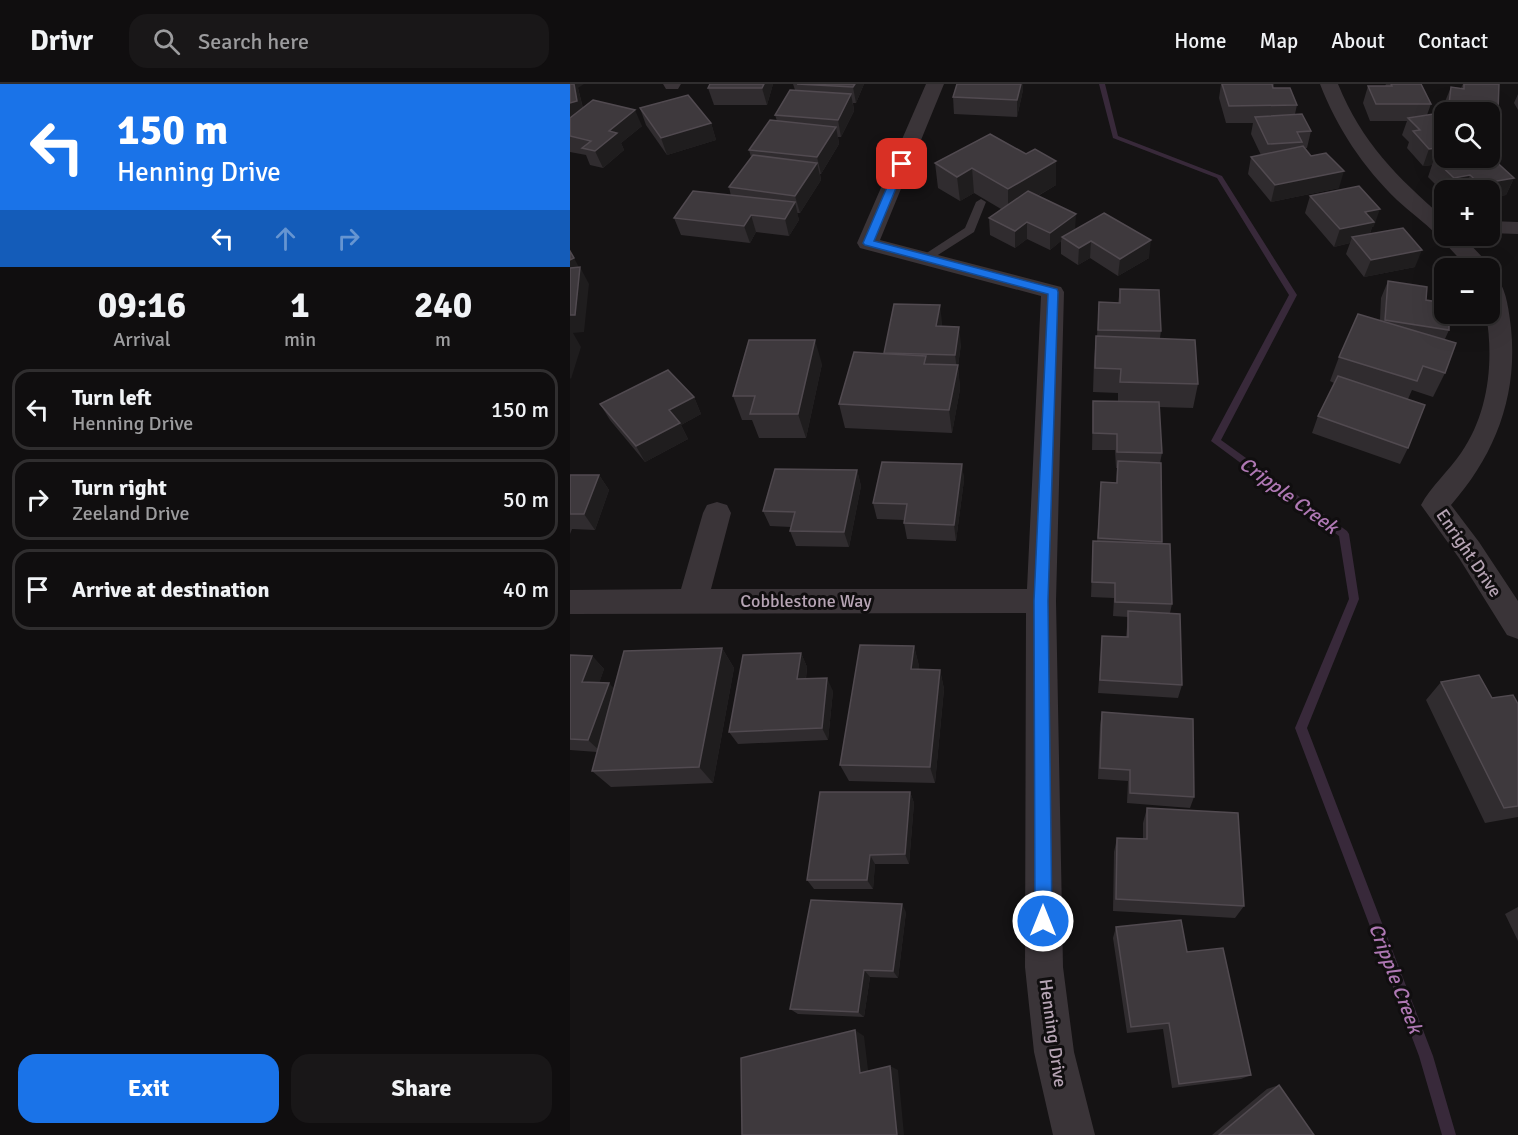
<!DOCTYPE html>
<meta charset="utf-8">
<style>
:root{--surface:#100e0f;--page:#191718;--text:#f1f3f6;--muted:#9c9c9e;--line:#302e2f;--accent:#1a73e8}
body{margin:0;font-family:Signika,sans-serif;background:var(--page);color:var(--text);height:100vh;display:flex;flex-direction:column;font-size:22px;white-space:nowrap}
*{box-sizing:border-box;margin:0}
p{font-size:20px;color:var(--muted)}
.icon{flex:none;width:33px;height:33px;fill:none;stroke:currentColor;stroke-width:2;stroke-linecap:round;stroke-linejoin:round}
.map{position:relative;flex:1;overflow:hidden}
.drawer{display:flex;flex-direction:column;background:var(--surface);width:570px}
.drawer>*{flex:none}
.guide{background:#1a73e8;color:#fff;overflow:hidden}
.fabs{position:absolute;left:864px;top:18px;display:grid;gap:12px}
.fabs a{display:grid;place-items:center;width:66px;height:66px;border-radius:12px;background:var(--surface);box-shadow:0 6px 24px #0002,0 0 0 2px var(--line);font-size:30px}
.pin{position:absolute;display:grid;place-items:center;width:51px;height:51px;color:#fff;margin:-26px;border-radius:12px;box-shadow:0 3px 9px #0006}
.me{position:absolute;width:66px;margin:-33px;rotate:0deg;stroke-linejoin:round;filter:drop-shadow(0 0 4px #0008)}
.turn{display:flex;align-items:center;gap:21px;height:126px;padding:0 18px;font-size:27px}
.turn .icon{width:78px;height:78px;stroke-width:2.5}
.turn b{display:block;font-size:42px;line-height:51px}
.lanes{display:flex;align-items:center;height:57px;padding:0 18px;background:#0003;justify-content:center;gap:30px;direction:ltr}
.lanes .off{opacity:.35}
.eta{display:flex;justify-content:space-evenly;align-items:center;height:102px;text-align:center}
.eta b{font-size:36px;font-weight:800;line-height:42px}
.cta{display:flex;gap:12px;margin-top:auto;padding:12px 18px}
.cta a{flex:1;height:69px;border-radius:18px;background:var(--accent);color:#fff;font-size:24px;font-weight:800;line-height:69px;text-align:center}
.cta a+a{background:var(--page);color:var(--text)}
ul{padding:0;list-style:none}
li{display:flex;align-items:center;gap:18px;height:81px;margin:0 12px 9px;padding:0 6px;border:3px solid var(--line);border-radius:18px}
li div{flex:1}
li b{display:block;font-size:22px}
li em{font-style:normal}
header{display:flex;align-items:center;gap:36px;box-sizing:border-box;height:84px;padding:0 30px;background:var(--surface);border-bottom:2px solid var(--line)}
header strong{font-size:28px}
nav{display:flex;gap:33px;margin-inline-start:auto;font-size:21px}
.search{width:420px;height:54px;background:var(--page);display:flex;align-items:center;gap:15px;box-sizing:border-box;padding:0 21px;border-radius:18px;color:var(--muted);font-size:22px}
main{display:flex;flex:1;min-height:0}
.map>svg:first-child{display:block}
</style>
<header>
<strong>Drivr</strong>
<div class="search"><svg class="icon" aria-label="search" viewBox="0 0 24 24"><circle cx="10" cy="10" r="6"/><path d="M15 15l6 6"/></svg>Search here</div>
<nav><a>Home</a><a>Map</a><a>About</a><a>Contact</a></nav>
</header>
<main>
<section class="drawer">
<div class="guide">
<div class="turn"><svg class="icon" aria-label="left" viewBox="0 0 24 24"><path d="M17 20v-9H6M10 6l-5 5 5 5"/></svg><div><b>150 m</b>Henning Drive</div></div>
<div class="lanes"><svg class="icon" aria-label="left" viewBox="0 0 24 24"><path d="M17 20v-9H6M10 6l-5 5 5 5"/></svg><svg class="icon off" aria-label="ahead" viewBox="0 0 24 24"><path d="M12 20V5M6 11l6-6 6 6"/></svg><svg class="icon off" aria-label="right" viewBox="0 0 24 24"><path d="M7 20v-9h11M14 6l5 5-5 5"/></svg></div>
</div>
<div class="eta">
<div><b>09:16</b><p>Arrival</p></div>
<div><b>1</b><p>min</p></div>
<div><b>240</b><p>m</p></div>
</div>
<ul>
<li><svg class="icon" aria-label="left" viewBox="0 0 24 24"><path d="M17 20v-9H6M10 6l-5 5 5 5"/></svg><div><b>Turn left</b><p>Henning Drive</p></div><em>150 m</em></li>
<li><svg class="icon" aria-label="right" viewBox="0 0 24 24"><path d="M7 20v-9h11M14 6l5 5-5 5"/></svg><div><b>Turn right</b><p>Zeeland Drive</p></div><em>50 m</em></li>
<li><svg class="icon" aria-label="arrive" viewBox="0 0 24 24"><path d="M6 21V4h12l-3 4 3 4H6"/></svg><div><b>Arrive at destination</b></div><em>40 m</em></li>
</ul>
<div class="cta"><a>Exit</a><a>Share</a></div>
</section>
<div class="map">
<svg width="948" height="1051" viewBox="0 0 948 1051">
<rect width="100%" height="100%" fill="#151314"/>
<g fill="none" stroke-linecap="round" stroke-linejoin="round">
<polygon fill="#38293a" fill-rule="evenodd" points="529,0 535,0 548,52 652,92 727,211 651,356 777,447 779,450 789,515 737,644 863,972 886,1051 872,1051 849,972 725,644 779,515 769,452 641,357 719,211 647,94 543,54"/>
<polygon fill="#3a3438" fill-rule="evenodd" points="411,115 416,118 404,148 360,176 352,176 352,172 395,144 406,118"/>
<g fill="#3a3438" fill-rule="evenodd">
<polygon points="93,0 111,0 108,5 96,5"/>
<polygon points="356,0 374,0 310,156 491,203 494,208 486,517 493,883 504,968 525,1051 483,1051 464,968 455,883 456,529 0,530 0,506 111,505 133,429 137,421 147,418 157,421 161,429 141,505 457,505 471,212 290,164 287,159"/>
<path d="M750,0H768C792,59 827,93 874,134V152H892L918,179L921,184L920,186V184H898L873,157L871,151L866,150C854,138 840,128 827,116C793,83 767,44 750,0Z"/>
<polygon points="920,137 948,138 948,150 920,149"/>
<path d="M920,193L928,195C937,208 939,228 941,244C948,312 925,371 881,421L909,458L948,517V555L937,551L889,474L851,421C861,402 879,387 891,369C919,329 924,276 916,230H920Z"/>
</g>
</g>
<g fill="#302c2f">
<polygon points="0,0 8,4 13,24 72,42 51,59 54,66 33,84 20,81 16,71 0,68"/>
<polygon points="203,0 197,21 144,21 138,4"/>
<polygon points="223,0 294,0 286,19 283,19 284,27 271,53 268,53 269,60 251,90 250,90 251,96 230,129 227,129 229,136 219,152 186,148 180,159 111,151 104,134 161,112 159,103 181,73 179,66 207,37 205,31 225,6"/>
<polygon points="651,0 704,0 703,4 727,21 725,30 741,47 737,64 734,64 769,104 701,118 678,90 681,73 691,71 681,50 683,39 656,39 649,14"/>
<polygon points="816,0 851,0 861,20 857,31 873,32 874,20 881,3 891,4 893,0 929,0 928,27 921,44 920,44 920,28 874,28 874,74 944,94 936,111 920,114 920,106 874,106 874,109 858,93 862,81 853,82 837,64 839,58 832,51 837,37 800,37 793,19 798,2 815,2"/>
<polygon points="453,6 447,33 384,30 383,13"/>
<polygon points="948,10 948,26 944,19"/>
<polygon points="70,24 141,39 146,56 97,71 76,41"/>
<polygon points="456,70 486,77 486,101 468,112 505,145 579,174 548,192 520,174 508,181 491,170 491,157 480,166 457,155 445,164 420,151 419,134 431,125 404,109 390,117 368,104 365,79"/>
<polygon points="740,112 804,142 802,143 800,150 845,183 794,193 776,170 780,159 764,163 735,129"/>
<polygon points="818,197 856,216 879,246 875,255 875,289 863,313 842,306 838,315 838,364 830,380 742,349 748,332 764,299 760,297 769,273 810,236 811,214"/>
<polygon points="550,205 591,247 590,254 628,300 623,324 589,323 592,369 590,379 592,460 602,520 600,529 612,601 608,614 528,609 532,552 556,553 558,533 543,532 544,514 521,513 523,457 527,458 531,398 546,399 547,384 546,384 545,366 522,366 523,317 548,317 548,309 523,308 524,276 526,252 527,252 529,218 548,219"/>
<polygon points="372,238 371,243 391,260 388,282 390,305 382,349 275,344 269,320 314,269"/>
<polygon points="252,280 236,354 189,354 182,336 172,336 163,312"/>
<polygon points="124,313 131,330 111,341 118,355 75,378 40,336 30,320"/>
<polygon points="392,380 394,396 386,457 337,455 334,439 334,436 307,435 303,419"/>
<polygon points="287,386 291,402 279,463 226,462 220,447 221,443 200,442 193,427"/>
<polygon points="0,391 29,391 39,406 25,446 2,445 0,450"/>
<polygon points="344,562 349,582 348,586 370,586 374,605 365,699 279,697 270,681"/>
<polygon points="152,564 164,584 143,699 41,703 22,687 27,668 0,666 0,571 22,572 34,585 29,599 44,605"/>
<polygon points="231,569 237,583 236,595 263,607 258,656 168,660 159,648"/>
<polygon points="871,598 922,614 948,620 948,733 915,739 856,616"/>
<polygon points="532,628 624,713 620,724 557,719 558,697 528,695 530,641"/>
<polygon points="340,708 344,719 339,780 305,780 303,805 244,805 237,796"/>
<polygon points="577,724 674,822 665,834 543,827 544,768 547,754 573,755 573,739"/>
<polygon points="948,823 948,857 935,830"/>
<polygon points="336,828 328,894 300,893 294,933 228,930 220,925"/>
<polygon points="546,843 617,868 681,991 671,995 602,1004 593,945 557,949 543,854"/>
<polygon points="709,1001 744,1051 642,1051 697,1005"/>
</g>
<g fill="#1f1d1e">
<polygon points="3,0 14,0 8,4 15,34 0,37 0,19"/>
<polygon points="194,0 203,0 197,21 192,4"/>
<polygon points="285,0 294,0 286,19 283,3"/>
<polygon points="451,0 453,0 453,6 447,33 447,16"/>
<polygon points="281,10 284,27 271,53 268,36"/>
<polygon points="65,26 72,42 51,59 54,66 33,84 25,67 39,47"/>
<polygon points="141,39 146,56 97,71 91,54"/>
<polygon points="266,43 269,60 251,90 247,73"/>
<polygon points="874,63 874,74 864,75 862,81 853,82 859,65"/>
<polygon points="486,77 486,101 438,129 438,105"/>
<polygon points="247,79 251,96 230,129 225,112"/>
<polygon points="402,84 404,109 390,117 387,93"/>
<polygon points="774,87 769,104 701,118 705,101"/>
<polygon points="900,91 893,106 879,106 884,94"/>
<polygon points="944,94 936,111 920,114 920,106 907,106 910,100"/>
<polygon points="225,118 229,136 219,152 215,135"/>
<polygon points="810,125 804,142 802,143 798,155 782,153 780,159 764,163 770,145 795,128"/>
<polygon points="506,130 505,147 492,153 491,157 480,166 480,149"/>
<polygon points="181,131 186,148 180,159 174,142"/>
<polygon points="457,138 457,155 445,164 445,147"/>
<polygon points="581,156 579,174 548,192 550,175"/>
<polygon points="521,157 520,174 508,181 509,164"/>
<polygon points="852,166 845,183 794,193 801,176"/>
<polygon points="4,174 10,185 10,183 19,200 14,248 3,249 11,263 1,295 0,294 0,176"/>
<polygon points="370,221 372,238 368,259 366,242"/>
<polygon points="389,243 391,260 388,282 390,305 382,349 379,326 387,286 385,271"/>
<polygon points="245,256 252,280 236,354 228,330"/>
<polygon points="124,313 131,330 111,341 118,355 75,378 66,362 99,326"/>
<polygon points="392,380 394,396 386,457 384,441"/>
<polygon points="287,386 291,402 279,463 274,448"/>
<polygon points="29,391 39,406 25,446 14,430"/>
<polygon points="344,562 349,582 346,604 341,585"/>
<polygon points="152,564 164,584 143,699 129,683"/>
<polygon points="231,569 237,583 234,608 227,595"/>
<polygon points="22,572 34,585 25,611 12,598"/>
<polygon points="370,586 374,605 365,699 360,683"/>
<polygon points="257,594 263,607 258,656 252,644"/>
<polygon points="39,599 51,612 31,668 18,656"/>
<polygon points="340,708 344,719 339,780 335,770"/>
<polygon points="300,771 305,780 303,805 297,796"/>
<polygon points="332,820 336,828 328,894 323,887"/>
<polygon points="294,886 300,893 294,933 288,928"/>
<polygon points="285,946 294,952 299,994 290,989"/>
<polygon points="320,982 328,986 334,1051 327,1051"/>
</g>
<g fill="#3e393d" stroke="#514a50" stroke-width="1.5">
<polygon points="0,0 4,0 7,17 0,19"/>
<polygon points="140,0 194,0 192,4 138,4"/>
<polygon points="227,0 285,0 283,3"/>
<polygon points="387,0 451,0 447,16 383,13"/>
<polygon points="652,0 702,0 703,4 720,4 727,21 659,22"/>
<polygon points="821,0 851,0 861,20 806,20 798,2 822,2"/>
<polygon points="894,0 929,0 928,27 879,20 881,3 894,5"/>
<polygon points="220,6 281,10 268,36 205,31"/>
<polygon points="118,11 141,39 91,54 70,24"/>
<polygon points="23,16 65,26 39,47 47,49 25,67 12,64 21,57 0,52 0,34"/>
<polygon points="870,29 874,33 874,63 859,65 843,47 850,46 838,34"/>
<polygon points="732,30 741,47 727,48 732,58 698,60 685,33"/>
<polygon points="200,36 266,43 247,73 179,66"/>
<polygon points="420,50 456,70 465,65 486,77 438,105 402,84 387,93 365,79"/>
<polygon points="733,62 741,72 756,69 774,87 705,101 681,73"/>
<polygon points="183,71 247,79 225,112 159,103"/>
<polygon points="920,72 944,94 910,100 900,91 884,94 864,75 874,73 920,74"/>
<polygon points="789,102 810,125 795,128 804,138 770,145 740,112"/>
<polygon points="123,107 225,118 215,135 181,131 174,142 104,134"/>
<polygon points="458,107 506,130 480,149 457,138 445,147 419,134"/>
<polygon points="534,129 581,156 550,175 521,157 509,164 492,153"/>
<polygon points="833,144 852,166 801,176 782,153"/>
<polygon points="0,167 4,174 0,176"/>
<polygon points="10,183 5,231 0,231 0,184"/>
<polygon points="818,197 857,203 856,216 874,219 874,230 879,230 879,246 815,236"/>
<polygon points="550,205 589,206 591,247 528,246 529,218 550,219"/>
<polygon points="324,220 370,221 366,242 389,243 385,271 314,269"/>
<polygon points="788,230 886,259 875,289 853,282 847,297 769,273"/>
<polygon points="526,252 625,256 628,300 550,298 551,285 525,284"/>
<polygon points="179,256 245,256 228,330 180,330 185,312 163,312"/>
<polygon points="284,268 356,272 354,280 388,281 379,326 269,320"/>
<polygon points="98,286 124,313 99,326 110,339 66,362 30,320"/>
<polygon points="768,292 855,321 838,364 748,332"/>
<polygon points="523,317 589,318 592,369 547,368 547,350 523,349"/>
<polygon points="548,377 591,379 592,458 528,454 531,398 547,399"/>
<polygon points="312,378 392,380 384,441 334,439 337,420 303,419"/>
<polygon points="205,385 287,386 274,448 220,447 225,428 193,427"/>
<polygon points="0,391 29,391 14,430 0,430"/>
<polygon points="523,457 600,460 602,520 545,518 545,499 522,498"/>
<polygon points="558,527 610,530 612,601 530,596 532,552 558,553"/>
<polygon points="290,561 344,562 341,585 370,586 360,683 270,681"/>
<polygon points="152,564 129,683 22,687 54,567"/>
<polygon points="231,569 227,595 257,594 252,644 159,648 173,571"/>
<polygon points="0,571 22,572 12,598 39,599 18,656 0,655"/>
<polygon points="909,591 922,614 943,611 948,620 948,722 934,724 871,598"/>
<polygon points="532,628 623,635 624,713 560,709 560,686 530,684"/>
<polygon points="250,708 340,708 335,770 300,771 297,796 237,796"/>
<polygon points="577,724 668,729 674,822 546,815 547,754 577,755"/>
<polygon points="241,816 332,820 323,887 294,886 288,928 220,925"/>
<polygon points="611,836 617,868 653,864 681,991 609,1000 599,939 561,943 546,843"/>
<polygon points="285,946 290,989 320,982 327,1051 172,1051 171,974"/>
<polygon points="709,1001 744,1051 649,1051"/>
</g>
<polygon fill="#1a73e8" stroke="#114b97" stroke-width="1.5" points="332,77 336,80 304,157 487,205 488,208 478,517 482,837 479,843 473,846 467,843 465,837 464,517 478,210 295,161 293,159 327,80"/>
<g text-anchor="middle" stroke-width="6" stroke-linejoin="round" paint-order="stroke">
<g font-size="18" fill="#b6a4b4" stroke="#100e0f">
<text transform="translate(899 469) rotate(56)" y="6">Enright Drive</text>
<text x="236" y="523">Cobblestone Way</text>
<text transform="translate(483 949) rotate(82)" y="6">Henning Drive</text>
</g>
<g font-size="20" font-style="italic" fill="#af78b4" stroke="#100e0f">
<text transform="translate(719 411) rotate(36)" y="7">Cripple Creek</text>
<text transform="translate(826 894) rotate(69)" y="7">Cripple Creek</text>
</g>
</g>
</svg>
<div class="fabs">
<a><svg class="icon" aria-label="search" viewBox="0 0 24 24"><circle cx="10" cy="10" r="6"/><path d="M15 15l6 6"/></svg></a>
<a>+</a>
<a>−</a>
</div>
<div class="pin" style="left:332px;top:80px;background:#d93025"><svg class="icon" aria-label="arrive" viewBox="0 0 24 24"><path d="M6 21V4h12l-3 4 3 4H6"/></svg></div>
<svg class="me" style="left:473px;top:837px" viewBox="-20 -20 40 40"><circle r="17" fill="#1a73e8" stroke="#fff" stroke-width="3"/><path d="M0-11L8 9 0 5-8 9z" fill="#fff"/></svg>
</div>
</main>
